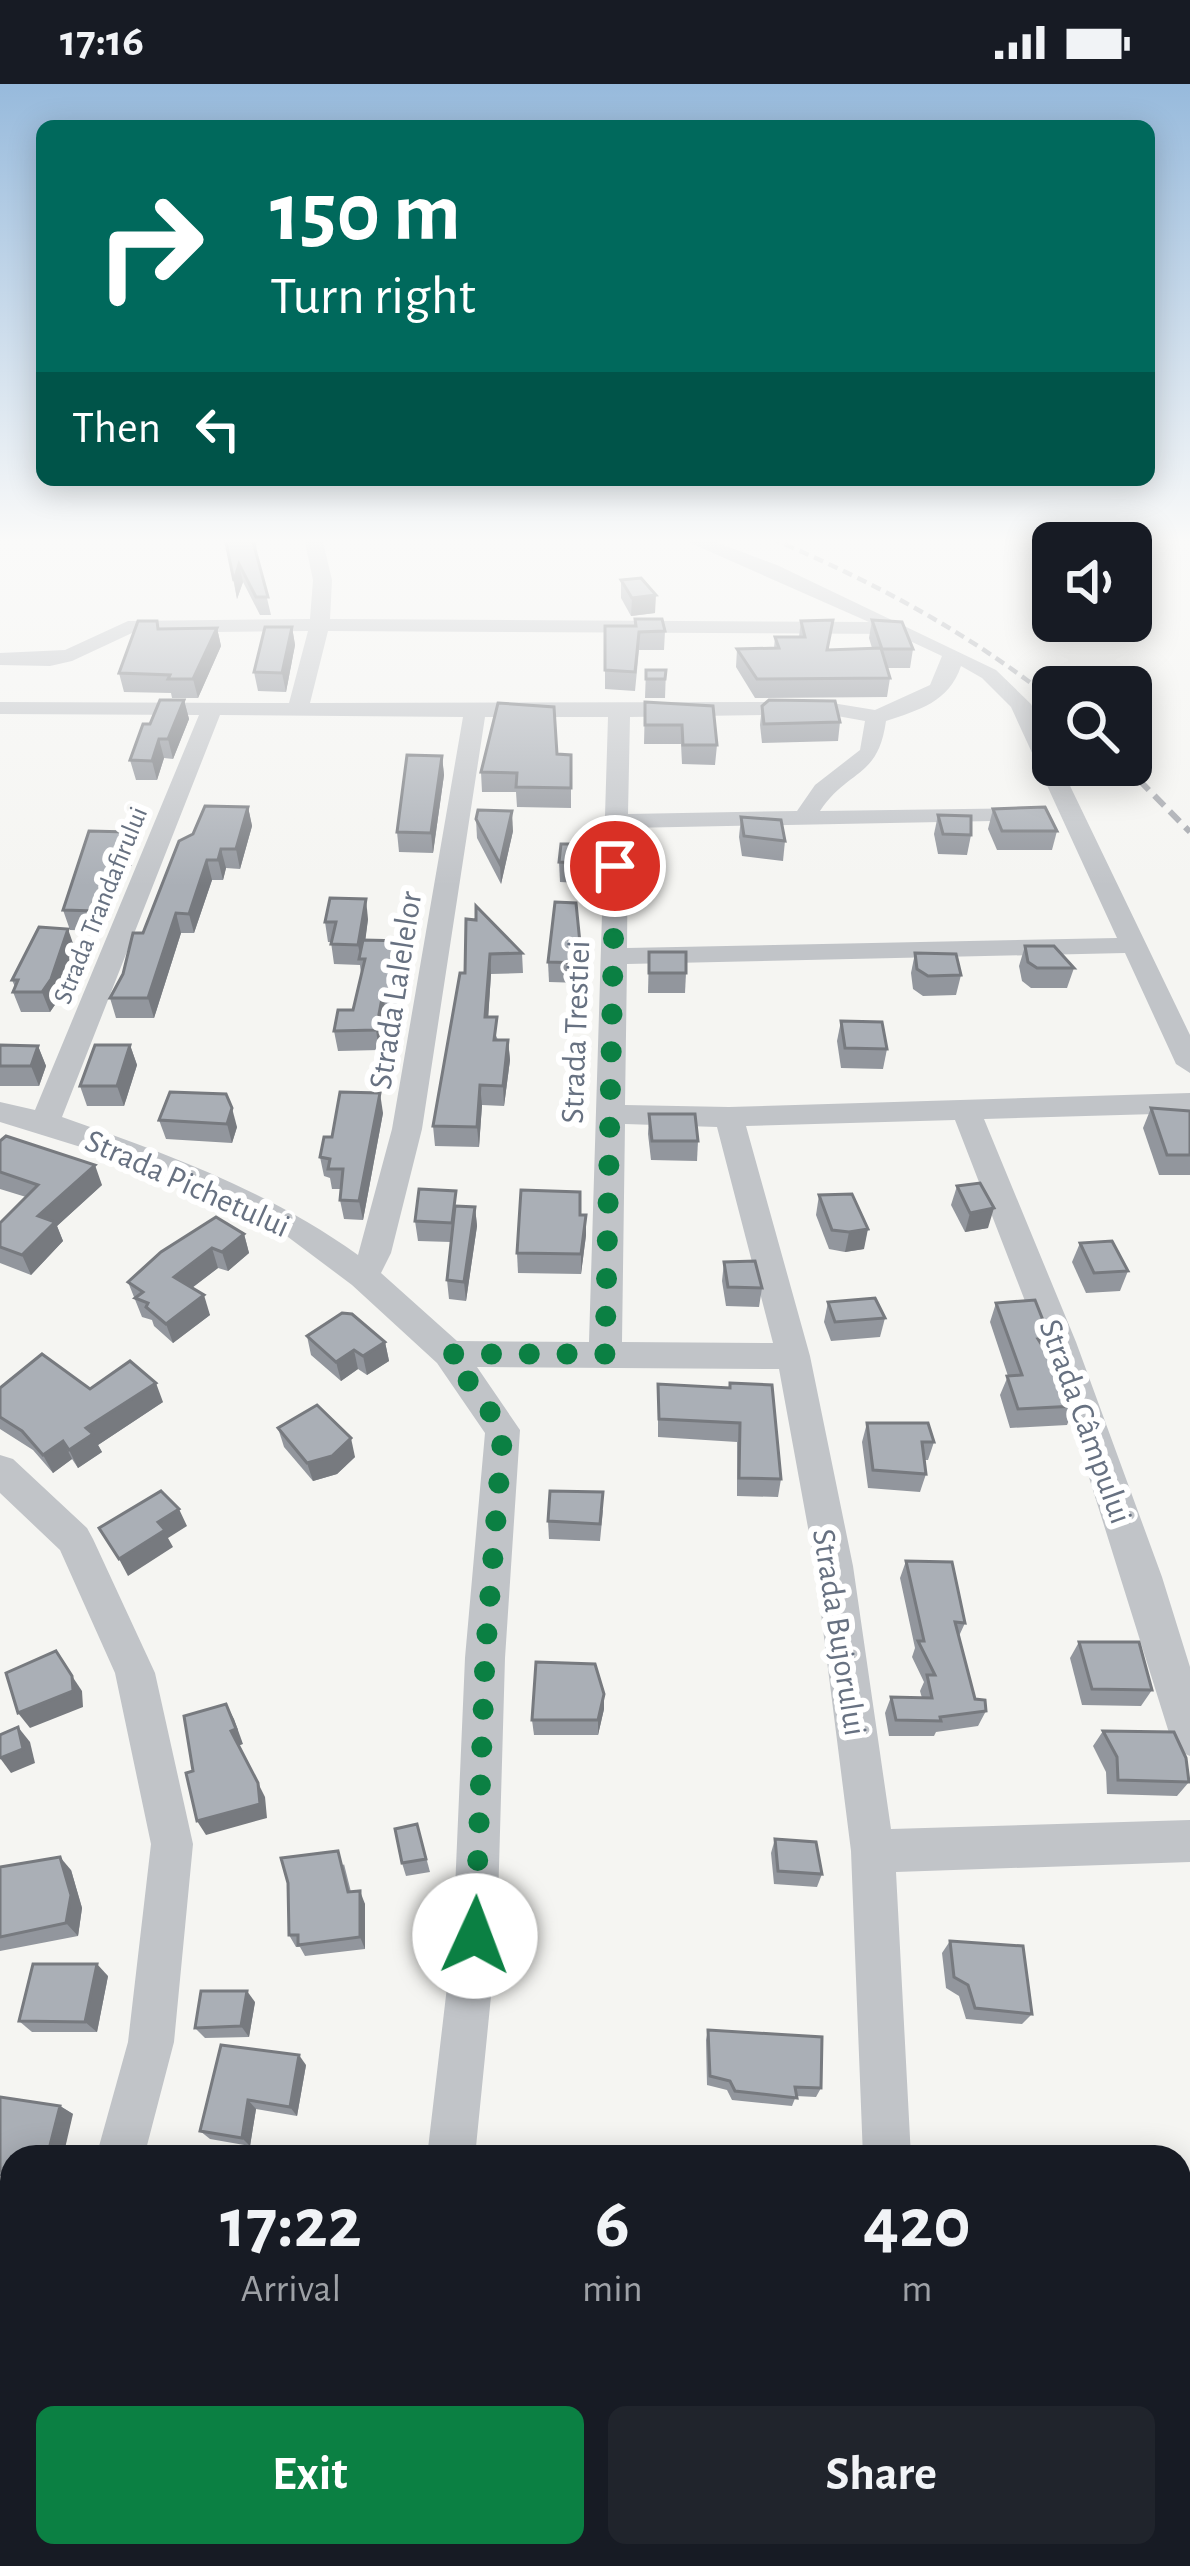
<!DOCTYPE html>
<meta charset="utf-8">
<style>
:root{--surface:#171b24;--page:#20242c;--text:#f1f3f6;--muted:#9ea1a6;--accent:#0b8043}
body{margin:0;font-family:"Alegreya Sans",sans-serif;background:var(--page);color:var(--text);height:100vh;display:flex;flex-direction:column;font-size:45px;white-space:nowrap}
*{box-sizing:border-box;margin:0}
p{font-size:39px;color:var(--muted)}
.icon{flex:none;width:66px;height:66px;fill:none;stroke:currentColor;stroke-width:2;stroke-linecap:round;stroke-linejoin:round}
.map{position:relative;flex:1;overflow:hidden}
.side{position:absolute;left:0px;top:2061px;width:1191px;height:423px;display:flex;flex-direction:column;background:var(--surface);border-radius:36px 36px 0 0;box-shadow:0 6px 30px #0003}
.side>*{flex:none}
.guide{position:absolute;left:36px;top:36px;width:1119px;height:366px;border-radius:18px;box-shadow:0 6px 30px #0003;background:#00695c;color:#fff;overflow:hidden}
.fabs{position:absolute;left:1032px;top:438px;display:grid;gap:24px}
.fabs a{display:grid;place-items:center;width:120px;height:120px;border-radius:18px;background:var(--surface);box-shadow:0 6px 30px #0003;font-size:60px}
.pin{position:absolute;display:grid;place-items:center;width:102px;height:102px;color:#fff;margin:-51px;border:6px solid #fff;border-radius:50%;box-shadow:0 3px 12px #0007}
.me{position:absolute;width:132px;margin:-66px;rotate:2deg;stroke-linejoin:round;filter:drop-shadow(0 0 9px #0008)}
.turn{display:flex;align-items:center;gap:42px;height:252px;padding:0 36px;font-size:54px}
.turn .icon{width:156px;height:156px;stroke-width:2.5}
.turn b{display:block;font-size:84px;line-height:102px}
.then{display:flex;align-items:center;height:114px;padding:0 36px;background:#0003;gap:24px;font-size:45px}
.eta{display:flex;justify-content:space-evenly;align-items:center;height:204px;text-align:center}
.eta b{font-size:72px;font-weight:700;line-height:84px}
.primary-button{display:flex;gap:24px;margin-top:auto;padding:24px 36px}
.primary-button a{flex:1;height:138px;border-radius:18px;background:var(--accent);color:#fff;font-size:48px;font-weight:700;line-height:138px;text-align:center}
.primary-button a+a{background:var(--page);color:var(--text)}
.status{display:flex;justify-content:space-between;align-items:center;height:84px;padding:0 60px;background:var(--surface);direction:ltr}
.status svg{height:33px;fill:currentColor}
.map>svg:first-child{display:block}
</style>
<div class="status"><b>17:16</b><svg viewBox="0 0 49 12"><path d="M0 12V9h3v3zM5 12V6h3v6zM10 12V3h3v9zM15 12V0h3v12zM26 1h20v11H26zM47 4h2v5h-2z"/></svg></div>
<div class="map">
<svg width="1190" height="2482" viewBox="0 0 1190 2482">
<rect width="100%" height="100%" fill="#f5f5f2"/>
<g fill="none" stroke-linecap="round" stroke-linejoin="round">
<g fill="#c1c4c8" fill-rule="evenodd">
<path d="M304,454H322L332,496L330,535L869,538L679,454H705L777,481L996,586L1031,620L1053,667V681H1060L1190,951V989L1176,980L1125,869L627,880L625,1021L729,1023L1190,1009V1029L984,1035L1076,1258L1162,1493L1190,1583V1672L1176,1666L1170,1652L1071,1336L955,1036L746,1042L810,1272L853,1482L891,1745L1190,1736V1778L896,1788L911,2073H863L851,1767L815,1482L779,1285L477,1283L520,1346L505,1574L497,1852L475,2073H427L453,1852L465,1574L485,1349L437,1279L352,1201L280,1147L126,1077L0,1038V1018L35,1026L199,631L0,630V618L289,619L308,547L132,549L72,577L50,582L0,581V569L65,566L128,537L310,535L313,496ZM328,547L895,550L942,572L930,601L875,626L826,618L310,619ZM961,582L982,594L1011,623L1117,854L627,864L628,744L1040,736L1044,731L1032,724L820,727C849,684 878,695 886,637C919,626 949,618 961,582ZM826,630L865,637L860,666L815,701L797,727L628,730L630,633ZM220,631L463,633L392,1045L358,1171C269,1107 165,1069 62,1033ZM485,633H608L589,1258L457,1257L381,1189L391,1169L422,1045ZM625,1040L717,1043L773,1259L622,1258Z"/>
<polygon points="0,1371 13,1375 87,1444 93,1455 155,1589 193,1760 174,1958 144,2073 96,2073 128,1958 151,1760 115,1589 60,1466 0,1409"/>
<polygon points="12,2346 12,2419 0,2423 0,2351"/>
<polygon points="326,2472 382,2472 378,2482 322,2482"/>
<rect x="856" y="2472" width="56" height="10"/>
</g>
<g stroke="#a3a6ac" stroke-width="4.5" stroke-dasharray="10 6" stroke-linecap="butt">
<path d="M770,454C872,497 966,547 1053,616"/>
<polyline points="1124,681 1142,699"/>
</g>
<polyline stroke="#a3a6ac" stroke-width="6" stroke-dasharray="14 8" stroke-linecap="butt" points="1139,696 1190,748"/>
</g>
<g fill="#92969d">
<polygon points="225,454 257,454 256,468 271,531 260,531 243,498 237,515"/>
<polygon points="621,496 655,529 631,532 621,514"/>
<polygon points="635,535 665,547 664,566 639,566 635,607 605,605 605,542 634,542"/>
<polygon points="872,536 913,565 910,584 887,584 890,594 887,613 755,614 736,583 737,565 774,564 775,553 799,553 801,537 828,566 872,564 869,554"/>
<polygon points="157,537 159,545 217,544 221,562 198,614 172,614 171,609 124,608 119,589"/>
<polygon points="292,543 295,561 286,608 258,607 254,588"/>
<polygon points="646,586 666,586 665,614 645,614"/>
<polygon points="184,616 189,635 173,675 164,674 157,696 136,696 130,676 150,640"/>
<polygon points="645,618 717,661 715,681 682,680 681,660 644,660"/>
<polygon points="762,622 840,638 838,657 762,659 760,641"/>
<polygon points="557,670 571,671 571,724 517,723 516,708 482,708 481,688"/>
<polygon points="442,672 444,691 433,769 399,768 397,748"/>
<polygon points="248,723 252,742 240,785 226,784 223,796 212,796 194,849 181,849 154,934 116,934 110,914 143,849"/>
<polygon points="993,725 1057,747 1052,766 997,766 988,745"/>
<polygon points="938,731 971,751 967,771 938,770 934,750"/>
<polygon points="741,733 785,757 783,777 742,772 739,753"/>
<polygon points="476,735 513,747 501,800 477,754"/>
<polygon points="128,748 133,768 131,775 132,780 103,847 70,846 63,826"/>
<polygon points="559,778 580,780 579,799 560,798"/>
<polygon points="368,835 365,856 404,857 406,877 403,890 406,910 402,930 386,929 379,966 338,967 334,947 353,926 361,890 360,881 334,880 331,858 328,858 325,838"/>
<polygon points="476,836 522,869 523,889 491,890 488,933 498,956 508,956 510,976 504,1022 482,1021 479,1063 435,1062 433,1042"/>
<polygon points="1025,862 1074,884 1067,904 1031,904 1022,897 1019,882"/>
<polygon points="75,865 59,915 50,928 21,928 13,908 15,903 12,896"/>
<polygon points="649,868 686,889 685,909 648,909"/>
<polygon points="915,869 961,891 956,911 923,912 913,905 911,889"/>
<polygon points="548,878 582,879 582,899 549,898"/>
<polygon points="841,937 887,965 883,985 841,984 837,957"/>
<polygon points="0,961 38,962 46,982 39,1002 0,1002"/>
<polygon points="130,961 137,981 124,1022 87,1022 80,1002"/>
<polygon points="170,1008 237,1043 232,1059 166,1055 159,1036"/>
<polygon points="1151,1024 1190,1027 1190,1091 1159,1091 1143,1044"/>
<polygon points="383,1029 363,1136 344,1135 340,1116 341,1105 332,1105 330,1094 324,1092 320,1073 332,1053"/>
<polygon points="649,1030 698,1057 697,1077 651,1076 648,1050"/>
<polygon points="0,1057 102,1101 57,1142 63,1157 31,1191 0,1179 0,1139 26,1113 0,1105"/>
<polygon points="957,1102 988,1144 965,1148 951,1121"/>
<polygon points="819,1111 864,1165 845,1168 829,1165 816,1131"/>
<polygon points="457,1122 475,1123 477,1142 466,1217 449,1215 447,1196 451,1158 418,1157 415,1137"/>
<polygon points="580,1131 586,1151 581,1190 518,1189 517,1169"/>
<polygon points="244,1150 249,1169 228,1187 218,1184 192,1204 210,1231 173,1259 154,1242 152,1236 142,1233 128,1198"/>
<polygon points="1080,1159 1128,1187 1120,1207 1086,1209 1072,1178"/>
<polygon points="724,1178 762,1204 759,1223 726,1222 722,1197"/>
<polygon points="828,1218 885,1234 880,1253 831,1257 824,1238"/>
<polygon points="996,1219 1050,1254 1045,1266 1075,1322 1067,1341 1010,1344 1000,1311 1008,1292 990,1238"/>
<polygon points="307,1252 385,1258 389,1277 367,1291 358,1285 341,1297 311,1271"/>
<polygon points="658,1300 730,1304 781,1395 778,1413 737,1412 737,1358 658,1353"/>
<polygon points="0,1304 90,1305 163,1318 98,1361 102,1368 78,1384 72,1375 53,1389 33,1366 0,1345"/>
<polygon points="867,1339 934,1358 928,1376 925,1376 926,1390 920,1408 868,1404 862,1358"/>
<polygon points="278,1344 355,1373 337,1390 313,1397 284,1363"/>
<polygon points="603,1426 600,1457 549,1455 548,1437"/>
<polygon points="906,1477 965,1539 959,1552 975,1615 986,1627 978,1642 936,1648 934,1652 889,1652 885,1629 891,1613 922,1614 920,1607 924,1598 912,1573 915,1564 900,1494"/>
<polygon points="1079,1558 1152,1606 1141,1622 1082,1621 1070,1574"/>
<polygon points="604,1625 598,1651 534,1651 532,1636"/>
<polygon points="1103,1647 1189,1698 1177,1712 1107,1710 1106,1688 1093,1662"/>
<polygon points="417,1740 430,1788 406,1792 402,1779"/>
<polygon points="775,1755 822,1790 817,1803 774,1800 771,1769"/>
<polygon points="344,1780 351,1808 365,1820 365,1865 305,1872 300,1863 296,1863 289,1851"/>
<polygon points="0,1783 71,1786 82,1824 78,1852 0,1867"/>
<polygon points="950,1857 1032,1930 1022,1940 966,1935 959,1912 946,1904 942,1869"/>
<polygon points="108,1892 97,1948 32,1948 19,1937"/>
<polygon points="255,1918 249,1953 205,1954 195,1944"/>
<polygon points="708,1946 821,2004 816,2013 796,2012 792,2022 732,2016 727,2006 707,2001 706,1956"/>
<polygon points="306,1981 297,2032 256,2025 250,2062 210,2055 200,2047"/>
<polygon points="0,2013 60,2022 73,2030 12,2073 12,2093 0,2092"/>
<polygon points="971,2472 1093,2472 981,2482 971,2479"/>
</g>
<g fill="#777a7f">
<polygon points="239,480 243,498 237,515 234,497"/>
<polygon points="656,511 655,529 631,532 632,514"/>
<polygon points="292,543 295,561 286,608 282,589"/>
<polygon points="217,544 221,562 198,614 193,595"/>
<polygon points="184,616 189,635 173,675 168,655"/>
<polygon points="159,655 164,674 157,696 152,677"/>
<polygon points="442,672 444,691 433,769 431,749"/>
<polygon points="248,723 252,742 240,785 236,765"/>
<polygon points="512,727 513,747 501,800 500,780"/>
<polygon points="128,748 133,768 131,775 132,780 103,847 97,827"/>
<polygon points="221,765 226,784 223,796 218,776"/>
<polygon points="207,776 212,796 194,849 189,830"/>
<polygon points="366,815 368,835 363,875 361,875 358,861"/>
<polygon points="176,829 181,849 154,934 148,914"/>
<polygon points="68,845 75,865 59,915 50,928 42,908"/>
<polygon points="404,857 406,877 398,910 395,890"/>
<polygon points="490,870 491,890 487,952 485,933"/>
<polygon points="403,890 406,910 402,930 399,910"/>
<polygon points="383,909 386,929 379,966 376,946"/>
<polygon points="508,956 510,976 504,1022 503,1002"/>
<polygon points="130,961 137,981 124,1022 117,1002"/>
<polygon points="38,962 46,982 39,1002 31,982"/>
<polygon points="480,1001 482,1021 479,1063 477,1043"/>
<polygon points="380,1009 383,1029 363,1136 359,1117"/>
<polygon points="232,1024 237,1043 232,1059 227,1040"/>
<polygon points="95,1081 102,1101 57,1142 63,1157 31,1191 22,1171 38,1132"/>
<polygon points="475,1123 477,1142 466,1217 464,1198"/>
<polygon points="994,1124 988,1144 965,1148 970,1129"/>
<polygon points="586,1131 586,1151 581,1190 581,1170"/>
<polygon points="868,1145 864,1165 845,1168 849,1148"/>
<polygon points="244,1150 249,1169 228,1187 222,1168"/>
<polygon points="212,1164 218,1184 181,1212 174,1193"/>
<polygon points="204,1211 210,1231 173,1259 166,1240"/>
<polygon points="385,1258 389,1277 367,1291 363,1272"/>
<polygon points="354,1266 358,1285 341,1297 336,1278"/>
<polygon points="156,1299 163,1318 98,1361 102,1368 78,1384 69,1366 86,1344"/>
<polygon points="351,1354 355,1373 337,1390 313,1397 307,1379"/>
<polygon points="63,1357 72,1375 53,1389 43,1371"/>
<polygon points="179,1425 187,1442 168,1454 173,1463 128,1492 119,1475 158,1438"/>
<polygon points="72,1592 82,1607 83,1623 30,1644 18,1629"/>
<polygon points="604,1610 604,1625 598,1651 598,1636"/>
<polygon points="226,1620 234,1635 243,1660 238,1662 231,1647"/>
<polygon points="18,1643 30,1658 35,1679 11,1689 0,1674"/>
<polygon points="258,1699 265,1713 267,1734 206,1751 197,1737"/>
<polygon points="60,1773 71,1786 82,1824 78,1852 66,1839"/>
<polygon points="360,1807 365,1820 365,1865 360,1853"/>
<polygon points="97,1880 108,1892 97,1948 85,1938"/>
<polygon points="247,1907 255,1918 249,1953 241,1942"/>
<polygon points="299,1971 306,1981 297,2032 290,2023"/>
<polygon points="248,2016 256,2025 250,2062 242,2054"/>
<polygon points="60,2022 73,2030 63,2073 47,2073"/>
<polygon points="12,2246 12,2267 2,2265"/>
<polygon points="256,2472 265,2472 262,2482 253,2482"/>
</g>
<g fill="#aaafb6" stroke="#777a7f" stroke-width="3">
<polygon points="225,454 252,454 268,513 256,513 239,480 234,497"/>
<polygon points="641,494 656,511 632,514 621,496"/>
<polygon points="635,535 662,535 665,547 639,548 635,588 605,586 605,542 636,542"/>
<polygon points="833,536 827,566 881,564 890,594 757,595 737,565 779,564 775,553 805,553 801,537"/>
<polygon points="872,536 902,538 913,565 882,565"/>
<polygon points="138,537 157,537 158,545 217,544 193,595 168,595 170,591 119,589"/>
<polygon points="265,543 292,543 282,589 254,588"/>
<polygon points="646,586 666,586 665,595 646,595"/>
<polygon points="160,616 184,616 168,655 159,655 152,677 130,676 143,640 150,640"/>
<polygon points="769,616 835,617 840,638 764,640 762,622"/>
<polygon points="645,618 713,622 717,661 683,661 682,641 645,641"/>
<polygon points="498,619 554,623 557,670 571,671 571,704 516,703 517,689 481,688"/>
<polygon points="407,671 442,672 431,749 397,748"/>
<polygon points="205,722 248,723 236,765 221,765 218,776 207,776 189,830 176,829 148,914 110,914 123,890 133,849 143,849 179,757 193,750"/>
<polygon points="1045,723 1057,747 1002,747 993,725"/>
<polygon points="478,726 512,727 500,780 476,735"/>
<polygon points="938,731 971,732 971,751 943,750"/>
<polygon points="741,733 781,736 785,757 744,752"/>
<polygon points="89,747 128,748 123,760 127,760 97,827 63,826"/>
<polygon points="561,760 580,760 579,779 559,778"/>
<polygon points="330,814 366,815 358,861 331,860 336,838 325,838"/>
<polygon points="555,818 576,819 582,879 548,878"/>
<polygon points="476,822 522,869 490,870 485,933 497,933 494,956 508,956 503,1002 480,1001 477,1043 433,1042 460,889 465,889 466,835 476,836"/>
<polygon points="39,843 68,845 51,895 42,908 13,908 18,896 12,896"/>
<polygon points="363,856 404,857 395,890 403,890 399,910 383,909 376,946 334,947 338,926 353,926 365,875 359,875"/>
<polygon points="1025,862 1054,862 1074,884 1037,884 1028,878"/>
<rect x="649" y="868" width="37" height="21"/>
<polygon points="915,869 956,870 961,891 928,892 917,885"/>
<polygon points="841,937 882,938 887,965 845,964"/>
<polygon points="0,961 38,962 31,982 0,982"/>
<polygon points="95,961 130,961 117,1002 80,1002"/>
<polygon points="170,1008 226,1010 232,1024 227,1040 159,1036"/>
<polygon points="340,1008 380,1009 359,1117 340,1116 343,1085 328,1085 330,1075 320,1073 324,1053 332,1053"/>
<polygon points="1151,1024 1190,1027 1190,1071 1167,1071"/>
<polygon points="649,1030 695,1030 698,1057 652,1057"/>
<polygon points="6,1052 95,1081 38,1132 55,1138 22,1171 0,1163 0,1139 38,1101 0,1088 0,1057"/>
<polygon points="980,1099 994,1124 970,1129 957,1102"/>
<polygon points="419,1105 456,1107 452,1139 415,1137"/>
<polygon points="521,1106 580,1108 580,1131 586,1131 581,1170 517,1169"/>
<polygon points="852,1110 868,1145 849,1148 832,1146 819,1111"/>
<polygon points="455,1122 475,1123 464,1198 447,1196"/>
<polygon points="216,1133 244,1150 222,1168 212,1164 174,1193 204,1211 166,1240 146,1223 148,1219 135,1214 143,1208 128,1198 161,1168"/>
<polygon points="1112,1157 1128,1187 1094,1189 1080,1159"/>
<polygon points="755,1177 762,1204 728,1203 724,1178"/>
<polygon points="875,1214 885,1234 835,1238 828,1218"/>
<polygon points="1035,1216 1050,1254 1038,1255 1067,1300 1075,1322 1018,1325 1007,1292 1022,1291 996,1219"/>
<polygon points="342,1229 352,1230 385,1258 363,1272 354,1266 336,1278 307,1252"/>
<polygon points="42,1270 90,1305 130,1277 156,1299 86,1344 93,1350 69,1366 63,1357 43,1371 22,1347 0,1333 0,1304"/>
<polygon points="730,1299 772,1301 781,1395 739,1394 740,1339 659,1335 658,1300 730,1304"/>
<polygon points="317,1321 351,1354 332,1372 307,1379 278,1344"/>
<polygon points="867,1339 928,1339 934,1358 922,1358 926,1390 873,1386"/>
<polygon points="161,1407 179,1425 158,1438 165,1446 119,1475 99,1444"/>
<polygon points="550,1407 603,1408 600,1440 548,1437"/>
<polygon points="906,1477 952,1478 965,1539 955,1538 975,1615 985,1616 986,1627 940,1633 941,1637 896,1636 891,1613 932,1614 927,1591 935,1591 918,1557 924,1557"/>
<polygon points="1079,1558 1139,1558 1152,1606 1092,1605"/>
<polygon points="56,1567 72,1592 73,1607 18,1629 6,1589"/>
<polygon points="536,1578 595,1580 604,1610 598,1636 532,1636"/>
<polygon points="226,1620 236,1645 231,1647 258,1699 260,1720 197,1737 186,1689 193,1687 184,1632"/>
<polygon points="18,1643 23,1665 0,1674 0,1651"/>
<polygon points="1103,1647 1174,1648 1186,1674 1189,1698 1118,1696 1117,1673"/>
<polygon points="417,1740 426,1775 402,1779 395,1745"/>
<polygon points="775,1755 816,1758 822,1790 778,1787"/>
<polygon points="338,1767 348,1808 360,1807 360,1853 298,1861 298,1851 289,1851 288,1799 281,1774"/>
<polygon points="60,1773 71,1811 66,1839 0,1853 0,1783"/>
<polygon points="950,1857 1023,1862 1032,1930 975,1924 968,1901 954,1893"/>
<polygon points="33,1880 97,1880 85,1938 19,1937"/>
<polygon points="201,1907 247,1907 241,1942 195,1944"/>
<polygon points="708,1946 822,1953 821,2004 795,2003 797,2014 735,2007 730,1997 710,1992"/>
<polygon points="221,1961 299,1971 290,2023 248,2016 242,2054 200,2047"/>
<polygon points="0,2013 60,2022 47,2073 12,2073 12,2088 0,2087"/>
<polygon points="0,2169 12,2173 12,2246 2,2265 0,2264"/>
<polygon points="1179,2256 1190,2258 1190,2400 1179,2398"/>
<polygon points="173,2472 256,2472 253,2482 170,2482"/>
<polygon points="982,2472 1093,2472 1096,2482 982,2482"/>
</g>
<linearGradient id="sky" x2="0" y2="1"><stop stop-color="#97badc"/><stop offset="0.57" stop-color="#fafaf9"/><stop offset="1" stop-color="#fafaf9" stop-opacity="0"/></linearGradient>
<rect width="1190" height="802" fill="url(#sky)"/>
<g fill="none" stroke-linecap="round" stroke-linejoin="round">
<polyline stroke="#0b8043" stroke-width="21" stroke-dasharray="0 37.8" points="475,1852 485,1574 503,1346 449,1270 605,1270 615,782"/>
</g>
<g text-anchor="middle" stroke-width="12" stroke-linejoin="round" paint-order="stroke">
<g font-size="27" fill="#677181" stroke="#fff">
<text transform="translate(100 821) rotate(-68)" y="9">Strada Trandafirului</text>
</g>
<g font-size="33" fill="#677181" stroke="#fff">
<text transform="translate(394 906) rotate(-81)" y="12">Strada Lalelelor</text>
<text transform="translate(574 948) rotate(-88)" y="12">Strada Trestiei</text>
<text transform="translate(188 1098) rotate(24)" y="12">Strada Pichetului</text>
<text transform="translate(1087 1337) rotate(70)" y="12">Strada Câmpului</text>
<text transform="translate(841 1548) rotate(81)" y="12">Strada Bujorului</text>
</g>
</g>
</svg>
<div class="fabs">
<a><svg class="icon" aria-label="sound" viewBox="0 0 24 24"><path d="M4 9h4l5-4v14l-5-4H4zM17 9q2 3 0 6"/></svg></a>
<a><svg class="icon" aria-label="search" viewBox="0 0 24 24"><circle cx="10" cy="10" r="6"/><path d="M15 15l6 6"/></svg></a>
</div>
<div class="pin" style="left:615px;top:782px;background:#d93025"><svg class="icon" aria-label="arrive" viewBox="0 0 24 24"><path d="M6 21V4h12l-3 4 3 4H6"/></svg></div>
<svg class="me" style="left:475px;top:1852px" viewBox="-20 -20 40 40"><circle r="19" fill="#fff"/><path d="M0-13L10 11 0 6-10 11z" fill="#0b8043"/></svg>
<div class="guide">
<div class="turn"><svg class="icon" aria-label="right" viewBox="0 0 24 24"><path d="M7 20v-9h11M14 6l5 5-5 5"/></svg><div><b>150 m</b>Turn right</div></div>
<div class="then">Then<svg class="icon" aria-label="left" viewBox="0 0 24 24"><path d="M17 20v-9H6M10 6l-5 5 5 5"/></svg></div>
</div>
<section class="side">
<div class="eta">
<div><b>17:22</b><p>Arrival</p></div>
<div><b>6</b><p>min</p></div>
<div><b>420</b><p>m</p></div>
</div>
<div class="primary-button"><a>Exit</a><a>Share</a></div>
</section>
</div>
